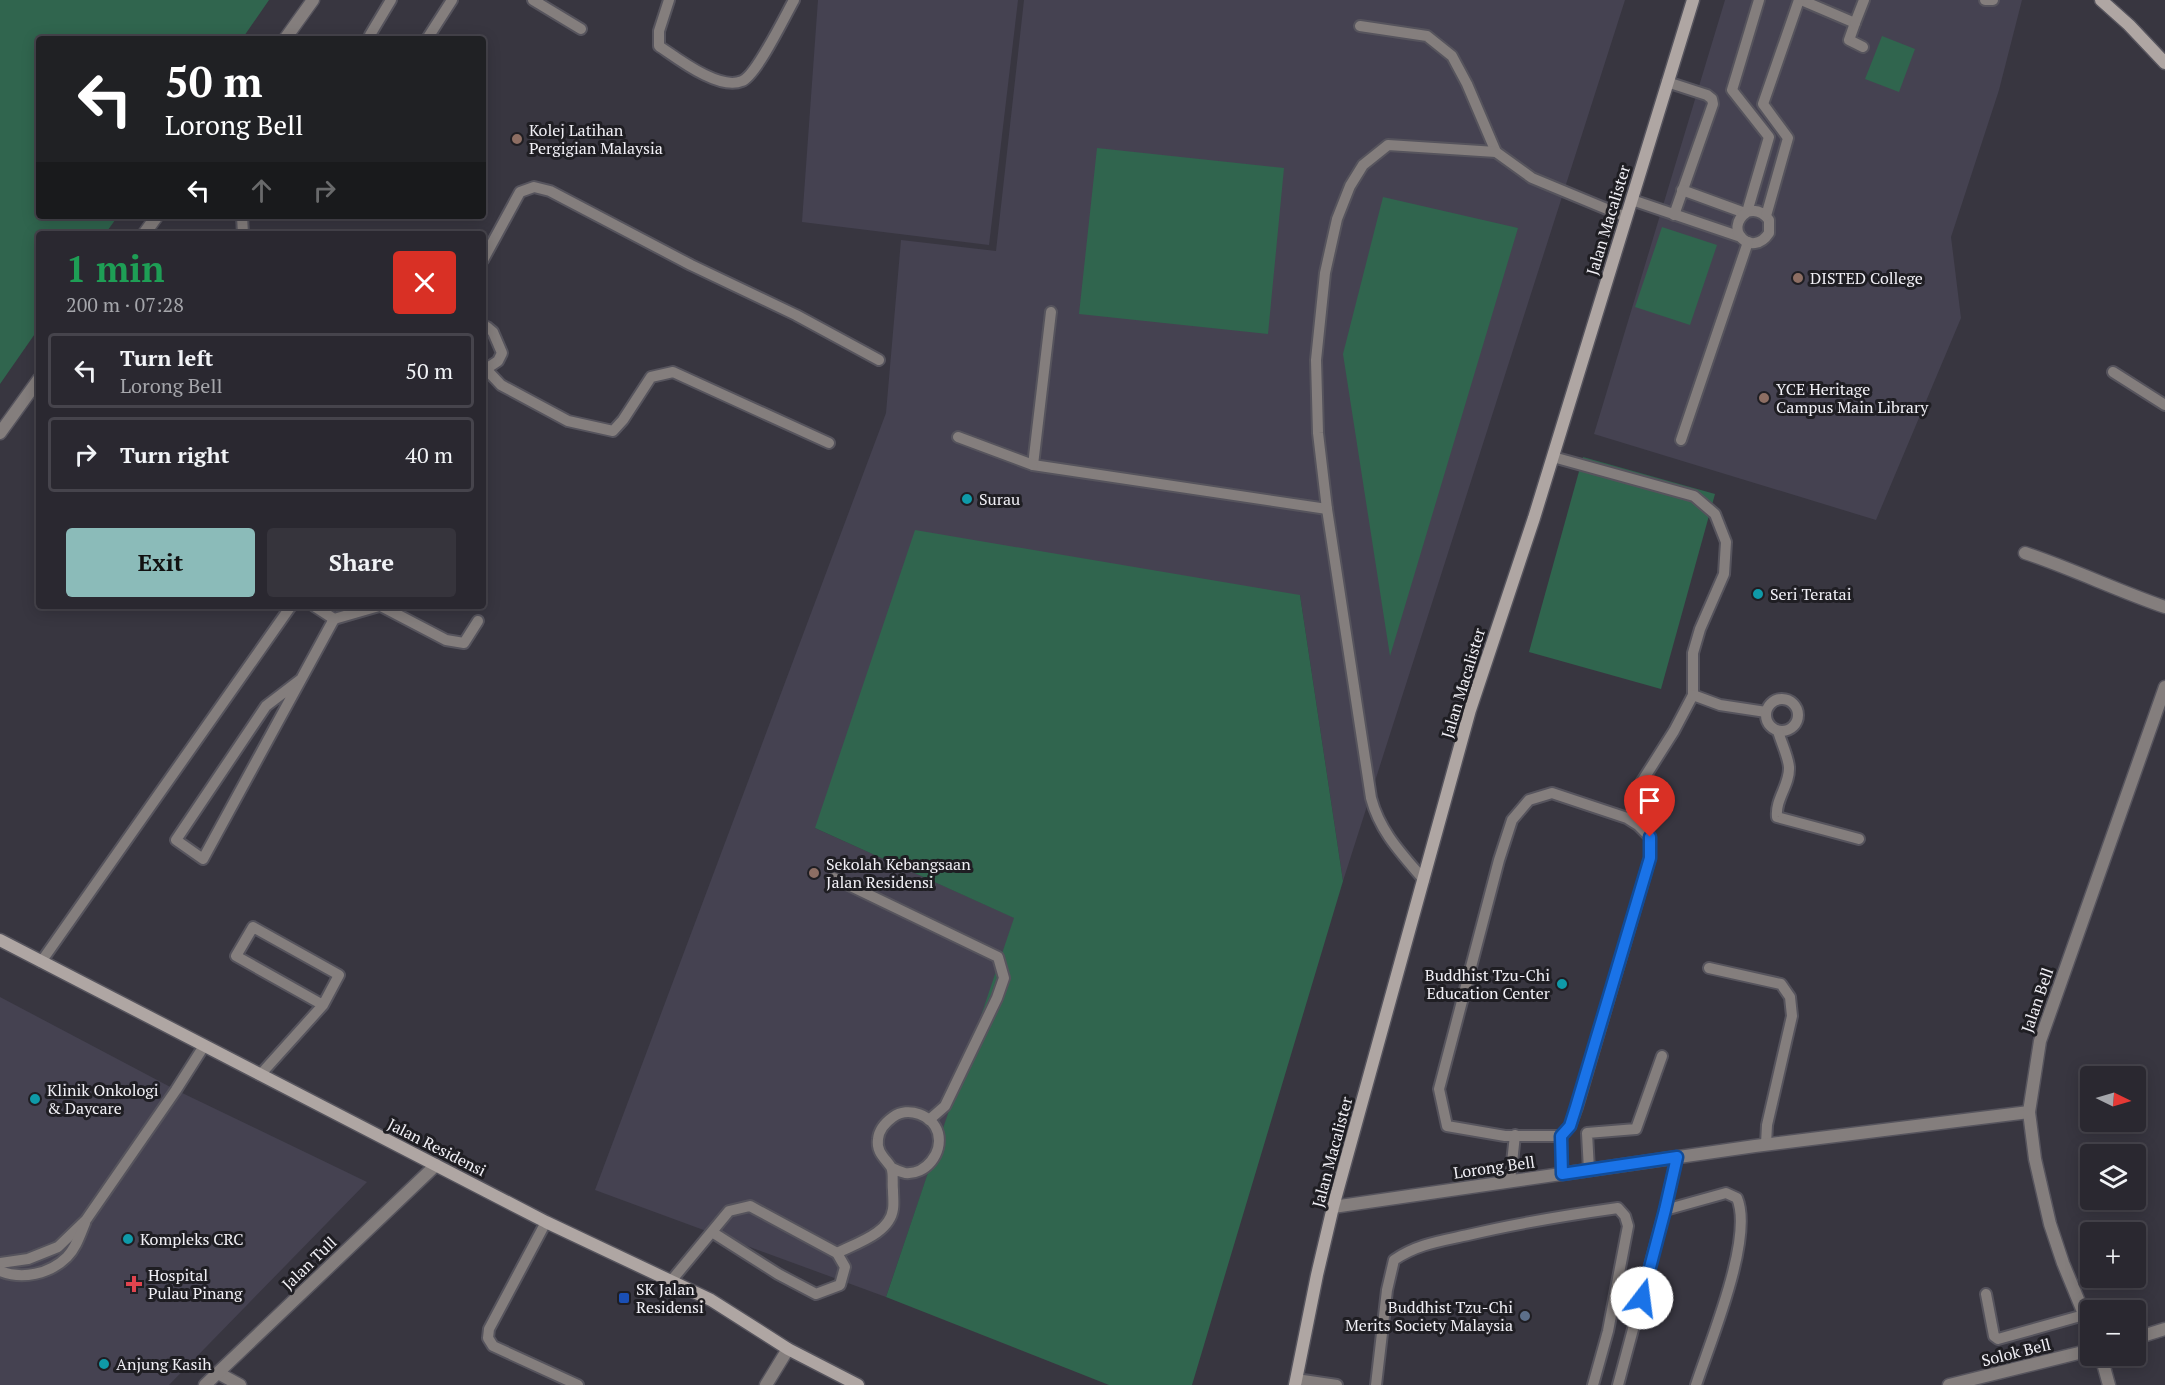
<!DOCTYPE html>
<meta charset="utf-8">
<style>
:root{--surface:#2a2830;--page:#36343c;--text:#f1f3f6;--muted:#a5a6ab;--line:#46444c;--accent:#8bbbb9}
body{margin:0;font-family:"PT Serif",serif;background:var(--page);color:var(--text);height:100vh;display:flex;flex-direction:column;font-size:22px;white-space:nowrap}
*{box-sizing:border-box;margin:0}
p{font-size:20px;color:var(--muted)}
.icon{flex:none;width:33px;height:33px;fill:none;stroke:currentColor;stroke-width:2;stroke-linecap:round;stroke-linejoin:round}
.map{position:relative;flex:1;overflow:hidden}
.details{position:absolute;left:36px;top:231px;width:450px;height:378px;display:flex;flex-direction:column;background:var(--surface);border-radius:6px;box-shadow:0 3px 15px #0003,0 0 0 2px var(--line)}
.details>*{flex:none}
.hud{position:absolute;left:36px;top:36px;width:450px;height:183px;border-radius:6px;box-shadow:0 3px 15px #0003,0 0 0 2px var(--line);background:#202124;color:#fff;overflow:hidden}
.needle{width:39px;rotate:95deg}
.buttons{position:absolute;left:2080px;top:1066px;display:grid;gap:12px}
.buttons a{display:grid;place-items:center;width:66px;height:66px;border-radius:6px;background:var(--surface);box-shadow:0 3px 15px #0003,0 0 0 2px var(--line);font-size:30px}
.pin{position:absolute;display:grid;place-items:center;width:51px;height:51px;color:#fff;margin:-62px -26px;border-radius:50% 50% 50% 0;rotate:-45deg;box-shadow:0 0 6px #0007}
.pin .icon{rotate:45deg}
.me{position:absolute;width:66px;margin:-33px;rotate:15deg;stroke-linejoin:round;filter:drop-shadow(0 0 4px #0008)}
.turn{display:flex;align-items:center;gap:21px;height:126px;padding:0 30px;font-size:27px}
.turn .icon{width:78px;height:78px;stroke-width:2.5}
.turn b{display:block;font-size:42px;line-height:51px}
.lanes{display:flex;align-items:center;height:57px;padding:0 30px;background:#0003;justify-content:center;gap:30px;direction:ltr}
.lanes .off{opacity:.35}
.round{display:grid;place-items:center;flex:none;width:63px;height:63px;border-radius:6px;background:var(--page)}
.summary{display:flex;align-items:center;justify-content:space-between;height:102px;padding:0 30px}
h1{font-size:36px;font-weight:800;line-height:45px;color:#1e9e55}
.button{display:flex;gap:12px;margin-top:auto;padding:12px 30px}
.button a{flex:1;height:69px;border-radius:6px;background:var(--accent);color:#111;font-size:24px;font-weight:800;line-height:69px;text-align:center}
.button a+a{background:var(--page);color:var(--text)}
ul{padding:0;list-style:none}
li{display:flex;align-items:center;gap:18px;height:75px;margin:0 12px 9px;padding:0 18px;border:3px solid var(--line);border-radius:6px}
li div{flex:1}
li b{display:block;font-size:22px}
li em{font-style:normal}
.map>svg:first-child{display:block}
</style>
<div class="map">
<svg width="2165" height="1385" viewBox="0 0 2165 1385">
<rect width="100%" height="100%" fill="#383640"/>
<g fill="#454251">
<polygon points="818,0 1018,0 989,245 802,222"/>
<polygon points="1024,0 1625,0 1343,881 1300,595 815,828 1015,918 886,1297 595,1190 886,413 901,240 996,251"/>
<polygon points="1725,0 2022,0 1999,90 1951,237 1961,318 1876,520 1594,434"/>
<polygon points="0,997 176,1090 367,1182 169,1385 0,1385"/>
</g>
<g fill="#30654e">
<polygon points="0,0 269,0 242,39 39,39 39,216 118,216 105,234 39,234 39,328 0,384"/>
<polygon points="1882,36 1915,49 1899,92 1865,79"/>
<polygon points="1097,148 1284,168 1268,334 1079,314"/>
<polygon points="1383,197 1518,228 1390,656 1343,354"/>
<polygon points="1662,227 1717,245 1690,325 1635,307"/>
<polygon points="1583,457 1715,494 1661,689 1529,652"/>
<polygon points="915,530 1300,595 1343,881 1192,1385 1109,1385 886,1297 1014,918 815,828"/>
</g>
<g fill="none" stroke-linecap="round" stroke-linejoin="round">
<g stroke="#56545d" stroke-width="14">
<g id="service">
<polyline points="533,0 581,29"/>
<path d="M669,0L659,31V46C677,58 719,91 742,81C756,76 785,16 794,0"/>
<polyline points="1801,0 1855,23 1849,40 1863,47"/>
<polyline points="1985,0 1993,0"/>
<polyline points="1855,23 1864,0"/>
<polyline points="1360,26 1427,36 1452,56 1467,84 1496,152 1532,178 1626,217"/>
<polyline points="371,39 370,35 391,0"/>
<polyline points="427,39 452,0"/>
<polyline points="1667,82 1707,95 1712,99 1713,104 1674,215"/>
<polyline points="1682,190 1745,213"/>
<polyline points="1632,200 1741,237"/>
<path d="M1747,212C1756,209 1763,212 1769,220V233C1752,259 1722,229 1747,212L1769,137L1732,90L1759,0"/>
<polyline points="242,216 243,234"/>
<polyline points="1766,216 1788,138 1763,104 1799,0"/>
<polyline points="483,260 520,192 534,187 550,191 691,265 796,315 879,360"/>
<polyline points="1051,312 1033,465 1327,509"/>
<polyline points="483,328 487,327 493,332 502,353 498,361 486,369"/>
<polyline points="483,366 501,385 568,421 613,431 623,420 651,377 673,372 829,443"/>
<polyline points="2113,372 2165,405"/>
<polyline points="958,437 1033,465"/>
<polyline points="1681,440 1748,242"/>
<polyline points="1553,457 1694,496 1715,514 1726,542 1724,574 1700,629 1693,653 1693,695 1674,731 1641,783"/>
<polyline points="314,606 334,619 379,606"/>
<polyline points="381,606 446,640 464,643 478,621"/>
<polyline points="300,680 266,706 176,840 203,859 334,619"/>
<polyline points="1693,695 1720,705 1766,712"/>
<circle cx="1782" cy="715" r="16"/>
<path d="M1778,731C1781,742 1788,756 1789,767C1790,785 1775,799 1777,817L1859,839"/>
<polygon points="1552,793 1627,818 1638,825 1650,837 1650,858 1577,1107 1570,1126 1561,1136 1505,1136 1447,1126 1439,1089 1499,860 1512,820 1529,800"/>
<polyline points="834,878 998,957 1004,978 997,998 945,1106 929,1120"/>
<path d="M1424,880C1402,854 1380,832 1371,798L1327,509L1318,433L1316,360L1325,273L1337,219L1350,186L1363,165L1388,145L1496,152"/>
<polyline points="41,962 291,606"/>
<polyline points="1709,968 1781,984 1790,997 1792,1016 1767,1125 1766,1144"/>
<polyline points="260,1075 323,1005 339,975 253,927 236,956 323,1005"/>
<polyline points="1561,1136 1562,1174"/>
<polyline points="1589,1170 1587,1133 1636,1129 1662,1056"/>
<polyline points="1510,1181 1515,1135"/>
<path d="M1665,1210L1726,1193L1737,1198C1754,1238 1710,1342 1696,1385"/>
<polyline points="546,1222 489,1329 488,1338 493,1346 578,1385"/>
<path d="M837,1253C857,1243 890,1233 893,1209C894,1203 893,1196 893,1190C892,1183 894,1173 891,1167C885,1158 876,1152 878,1139C879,1129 886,1122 893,1117C908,1106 933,1115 938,1133C943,1153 926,1175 905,1173C901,1172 896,1170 892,1168"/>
<polyline points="0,1263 28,1259 58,1247 86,1220 176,1090 204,1046"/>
<path d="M0,1271C22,1280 50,1274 67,1257C76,1248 80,1235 85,1223"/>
<polyline points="671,1281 729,1211 750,1206 837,1253 845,1267 840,1285 816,1294 778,1274 712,1232"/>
<polyline points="1986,1294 1994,1336 1998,1339 2084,1315"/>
<polyline points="1296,1379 1337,1385"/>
<path d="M1376,1385L1387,1290L1394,1260C1417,1244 1441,1241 1468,1235C1518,1223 1568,1215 1618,1208L1625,1216L1628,1226L1608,1331L1593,1385"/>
<polyline points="1618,1385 1665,1210 1677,1157"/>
</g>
</g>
<g stroke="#56545d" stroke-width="15">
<g id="minor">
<polyline points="285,39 313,0"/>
<polyline points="144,234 157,216"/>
<polyline points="0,433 39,379"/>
<path d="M2025,553C2073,569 2118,591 2165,607"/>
<polyline points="1333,1207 1755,1146 2029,1112"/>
<polyline points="2091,1331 2063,1263 2050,1224 2035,1159 2029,1112 2040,1041 2165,687"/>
<polyline points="2136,1338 2165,1329"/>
<polyline points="2101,1356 2109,1385"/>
<polyline points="218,1373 240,1385"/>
<polyline points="205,1385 436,1165"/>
<polyline points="766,1385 788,1349"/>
<polyline points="1949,1385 2091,1350"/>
</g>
</g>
<g stroke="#56545d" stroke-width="15">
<g id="secondary">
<polyline points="2101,0 2129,25 2165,63"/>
<polyline points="0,940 546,1222 711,1300 788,1349 858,1385"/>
<polyline points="1295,1385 1317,1275 1333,1207 1470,710 1534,518 1693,0"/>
</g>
</g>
<use href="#service" stroke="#847e7d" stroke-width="10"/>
<use href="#minor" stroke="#847e7d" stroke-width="12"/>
<use href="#secondary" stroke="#afa6a3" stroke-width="12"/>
</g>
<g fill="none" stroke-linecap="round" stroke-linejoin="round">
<g stroke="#114b97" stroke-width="15">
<polyline id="route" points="1642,1298 1665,1210 1677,1157 1562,1174 1561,1136 1570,1126 1576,1107 1650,858 1650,837"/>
</g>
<use href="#route" stroke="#1a73e8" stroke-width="10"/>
</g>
<g fill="#8d6e63" stroke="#1f1e23" stroke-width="2">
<circle cx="517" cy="139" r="6"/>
<circle cx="1798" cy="278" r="6"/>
<circle cx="1764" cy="398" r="6"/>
<circle cx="814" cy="873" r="6"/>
</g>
<g fill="#0f9aa8" stroke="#1f1e23" stroke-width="2">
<circle cx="967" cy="499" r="6"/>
<circle cx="1758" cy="594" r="6"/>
<circle cx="1562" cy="984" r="6"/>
<circle cx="35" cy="1099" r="6"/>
<circle cx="128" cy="1239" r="6"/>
<circle cx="104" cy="1364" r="6"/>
</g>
<path fill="#e0444e" stroke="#1f1e23" stroke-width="2" d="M131 1275h6v6h6v6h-6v6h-6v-6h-6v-6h6z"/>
<rect fill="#1a4fb4" stroke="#1f1e23" stroke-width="2" x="618" y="1292" width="12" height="12" rx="3"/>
<circle fill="#5c6f8a" stroke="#1f1e23" stroke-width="2" cx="1525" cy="1316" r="6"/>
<g text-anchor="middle" stroke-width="6" stroke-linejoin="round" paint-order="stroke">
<g font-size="16" fill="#f1f0f6" stroke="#1f1e23" text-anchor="start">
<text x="529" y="136">Kolej Latihan<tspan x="529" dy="18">Pergigian Malaysia</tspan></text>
<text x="1810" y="284">DISTED College</text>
<text x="1776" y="395">YCE Heritage<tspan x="1776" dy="18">Campus Main Library</tspan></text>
<text x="979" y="505">Surau</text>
<text x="1770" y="600">Seri Teratai</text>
<text x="826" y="870">Sekolah Kebangsaan<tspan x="826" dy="18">Jalan Residensi</tspan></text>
<text x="1550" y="981" text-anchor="end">Buddhist Tzu-Chi<tspan x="1550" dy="18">Education Center</tspan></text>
<text x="47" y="1096">Klinik Onkologi<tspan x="47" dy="18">&amp; Daycare</tspan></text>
<text x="140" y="1245">Kompleks CRC</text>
<text x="148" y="1281">Hospital<tspan x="148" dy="18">Pulau Pinang</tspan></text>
<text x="636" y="1295">SK Jalan<tspan x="636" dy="18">Residensi</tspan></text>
<text x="1513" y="1313" text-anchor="end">Buddhist Tzu-Chi<tspan x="1513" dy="18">Merits Society Malaysia</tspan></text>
<text x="116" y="1370">Anjung Kasih</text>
</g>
<g font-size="16" fill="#f1f0f6" stroke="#1f1e23">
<text transform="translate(1608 220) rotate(-73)" y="6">Jalan Macalister</text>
<text transform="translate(1463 683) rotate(-73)" y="6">Jalan Macalister</text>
<text transform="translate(2037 1000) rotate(-71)" y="6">Jalan Bell</text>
<text transform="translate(437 1147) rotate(27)" y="6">Jalan Residensi</text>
<text transform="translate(1332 1152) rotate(-75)" y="6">Jalan Macalister</text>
<text transform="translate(1494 1167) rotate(-8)" y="6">Lorong Bell</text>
<text transform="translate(309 1263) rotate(-44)" y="6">Jalan Tull</text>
<text transform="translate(2016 1352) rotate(-14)" y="6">Solok Bell</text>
</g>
</g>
</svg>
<div class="buttons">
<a><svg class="needle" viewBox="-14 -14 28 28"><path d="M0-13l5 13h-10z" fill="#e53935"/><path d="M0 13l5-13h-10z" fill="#a5a6ab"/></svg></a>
<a><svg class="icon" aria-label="layers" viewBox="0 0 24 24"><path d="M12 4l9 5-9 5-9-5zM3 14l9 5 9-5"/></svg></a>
<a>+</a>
<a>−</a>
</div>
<div class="pin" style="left:1650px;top:837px;background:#d93025"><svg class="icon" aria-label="arrive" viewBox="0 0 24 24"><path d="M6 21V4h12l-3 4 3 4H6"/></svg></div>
<svg class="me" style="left:1642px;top:1298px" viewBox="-20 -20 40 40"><circle r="19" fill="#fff"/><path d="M0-13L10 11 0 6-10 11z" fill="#1a73e8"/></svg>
<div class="hud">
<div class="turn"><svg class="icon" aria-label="left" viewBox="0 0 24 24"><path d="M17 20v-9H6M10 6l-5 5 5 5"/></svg><div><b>50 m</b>Lorong Bell</div></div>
<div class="lanes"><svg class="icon" aria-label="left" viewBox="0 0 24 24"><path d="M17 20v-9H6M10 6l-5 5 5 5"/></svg><svg class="icon off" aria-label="ahead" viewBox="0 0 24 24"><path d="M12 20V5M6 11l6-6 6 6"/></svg><svg class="icon off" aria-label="right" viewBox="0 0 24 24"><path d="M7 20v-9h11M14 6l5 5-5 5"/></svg></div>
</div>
<section class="details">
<div class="summary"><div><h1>1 min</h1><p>200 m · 07:28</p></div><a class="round" style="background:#d93025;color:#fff"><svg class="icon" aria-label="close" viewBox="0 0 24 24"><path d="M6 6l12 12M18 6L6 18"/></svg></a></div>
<ul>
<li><svg class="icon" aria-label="left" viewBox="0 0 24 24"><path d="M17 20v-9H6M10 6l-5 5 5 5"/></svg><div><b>Turn left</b><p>Lorong Bell</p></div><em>50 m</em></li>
<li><svg class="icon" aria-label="right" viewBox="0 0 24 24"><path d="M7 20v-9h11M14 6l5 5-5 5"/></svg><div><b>Turn right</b></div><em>40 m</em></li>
</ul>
<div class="button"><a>Exit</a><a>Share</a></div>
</section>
</div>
